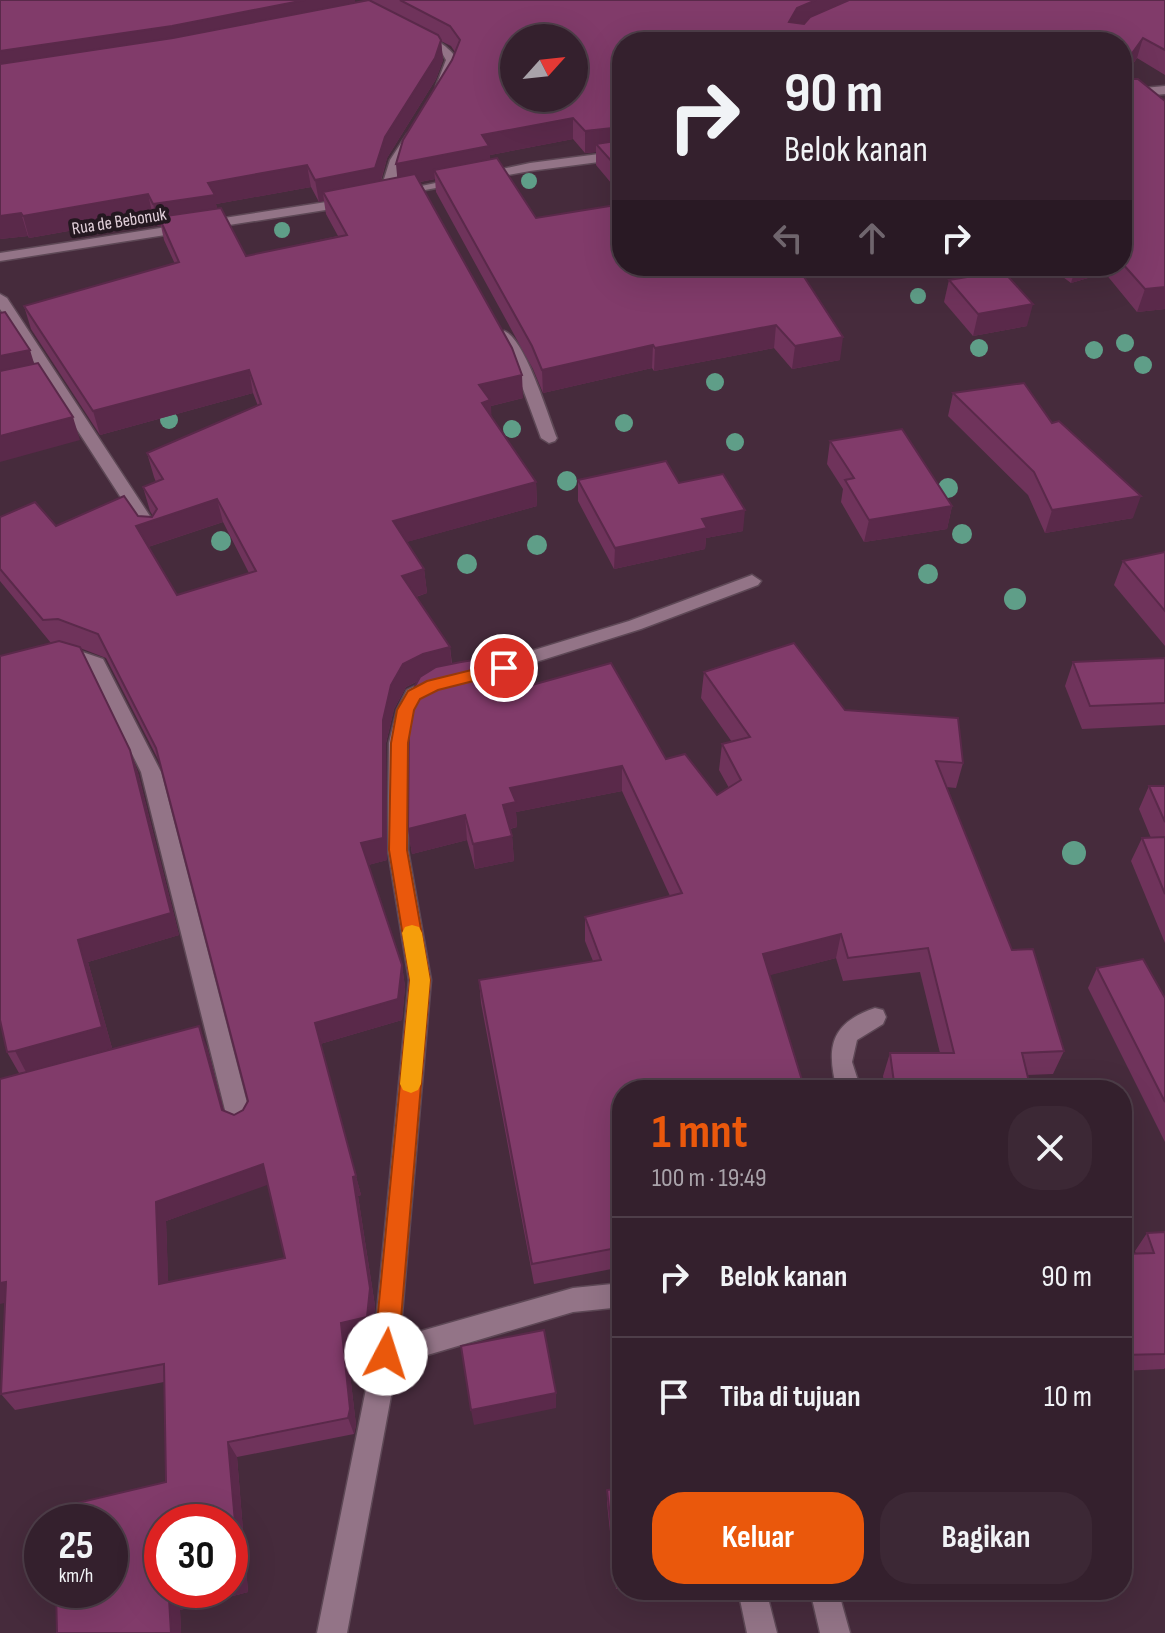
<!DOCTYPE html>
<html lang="id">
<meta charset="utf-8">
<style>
:root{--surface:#34202d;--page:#3c2835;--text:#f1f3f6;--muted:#a9a3aa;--line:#4e3e49;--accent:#ea580c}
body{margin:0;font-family:"Sofia Sans Condensed",sans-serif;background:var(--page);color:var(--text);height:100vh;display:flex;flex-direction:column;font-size:30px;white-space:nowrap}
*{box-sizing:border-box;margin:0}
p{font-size:26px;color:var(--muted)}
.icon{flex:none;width:44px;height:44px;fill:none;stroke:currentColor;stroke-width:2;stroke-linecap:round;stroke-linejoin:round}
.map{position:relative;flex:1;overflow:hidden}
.sheet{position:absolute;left:612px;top:1080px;width:520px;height:520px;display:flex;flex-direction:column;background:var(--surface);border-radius:32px;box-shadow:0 8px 32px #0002,0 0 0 2px var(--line)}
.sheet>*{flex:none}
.hud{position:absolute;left:612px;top:32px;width:520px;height:244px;border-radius:32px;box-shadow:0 8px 32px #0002,0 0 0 2px var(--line);background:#34202d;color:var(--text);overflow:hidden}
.needle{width:52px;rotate:63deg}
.controls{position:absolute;left:500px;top:24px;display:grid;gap:16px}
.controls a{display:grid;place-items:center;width:88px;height:88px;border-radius:50%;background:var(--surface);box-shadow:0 8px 32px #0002,0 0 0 2px var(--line);font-size:40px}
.speed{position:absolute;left:24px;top:1504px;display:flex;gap:16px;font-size:40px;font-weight:700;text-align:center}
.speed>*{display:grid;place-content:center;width:104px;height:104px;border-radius:50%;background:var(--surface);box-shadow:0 8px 32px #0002,0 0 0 2px var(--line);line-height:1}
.speed small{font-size:20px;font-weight:400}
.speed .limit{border:12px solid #d22;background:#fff;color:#111}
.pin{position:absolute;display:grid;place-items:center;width:68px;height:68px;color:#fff;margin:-34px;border:4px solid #fff;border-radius:50%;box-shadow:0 2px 8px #0007}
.me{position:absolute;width:88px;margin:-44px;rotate:5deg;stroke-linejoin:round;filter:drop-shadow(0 0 6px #0008)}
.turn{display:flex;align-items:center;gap:28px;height:168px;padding:0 40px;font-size:36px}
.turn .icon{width:104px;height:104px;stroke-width:2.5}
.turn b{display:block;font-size:56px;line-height:68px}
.lanes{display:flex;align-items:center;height:76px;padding:0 40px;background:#0003;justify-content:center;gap:40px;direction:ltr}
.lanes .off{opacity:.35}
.round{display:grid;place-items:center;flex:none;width:84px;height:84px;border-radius:32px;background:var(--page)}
.summary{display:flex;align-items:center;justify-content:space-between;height:136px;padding:0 40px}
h1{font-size:48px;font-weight:700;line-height:60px;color:var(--accent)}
.cta{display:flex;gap:16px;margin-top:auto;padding:16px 40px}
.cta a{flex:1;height:92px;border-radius:32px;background:var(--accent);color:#fff;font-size:32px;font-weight:700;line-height:92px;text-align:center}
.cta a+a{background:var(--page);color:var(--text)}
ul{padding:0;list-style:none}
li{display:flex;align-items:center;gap:24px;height:120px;padding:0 40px;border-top:2px solid var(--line)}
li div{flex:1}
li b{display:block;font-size:30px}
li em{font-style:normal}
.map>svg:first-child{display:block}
</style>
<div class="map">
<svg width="1165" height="1633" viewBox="0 0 1165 1633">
<rect width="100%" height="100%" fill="#462b3c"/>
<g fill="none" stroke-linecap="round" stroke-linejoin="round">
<g stroke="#5e4856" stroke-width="3">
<g id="minor">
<path d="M416,35C432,34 449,47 458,60L446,88L436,86L446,60L442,53L416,39Z"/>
<polygon points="1165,86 1165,94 1122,98 1122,90"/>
<polygon points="411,133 417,137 402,160 393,192 530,163 622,151 622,159 530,171 381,198 379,195 390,160 407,134"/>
<polygon points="352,198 359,202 357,205 0,261 0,253"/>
<polygon points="0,294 7,298 159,530 161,534 159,538 147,538 47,383 0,394 0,384 42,375 0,309"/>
<path d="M504,331C525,338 548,416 557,438L555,441L549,443L541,438L516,370L497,335Z"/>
<polygon points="752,575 761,581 758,585 641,629 485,678 476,672 479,667 629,621"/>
<polygon points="62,645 103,659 161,772 252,1122 248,1129 240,1133 232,1129 228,1122 141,772 90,668 56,655 53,651 56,647"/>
<polygon points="434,677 443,684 421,700 415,710 409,743 408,850 431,980 400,1337 573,1288 622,1283 622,1307 573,1312 397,1364 347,1633 317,1633 373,1354 409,980 388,850 389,743 397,710 407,690"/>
<path d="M875,1008L883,1010L886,1017L883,1024L857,1040L852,1062L861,1090H837C826,1048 830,1023 875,1008Z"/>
<polygon points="738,1590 766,1590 777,1633 747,1633"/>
<polygon points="810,1590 838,1590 850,1633 820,1633"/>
</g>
</g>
<use href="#minor" fill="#937487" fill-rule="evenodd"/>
</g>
<g fill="#5f9e88">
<circle cx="529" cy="181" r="8"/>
<circle cx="282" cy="230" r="8"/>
<circle cx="918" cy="296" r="8"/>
<circle cx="1125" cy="343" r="9"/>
<circle cx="979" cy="348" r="9"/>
<circle cx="1094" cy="350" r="9"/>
<circle cx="1143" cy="365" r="9"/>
<circle cx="715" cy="382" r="9"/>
<circle cx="169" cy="420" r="9"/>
<circle cx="624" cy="423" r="9"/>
<circle cx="512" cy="429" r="9"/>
<circle cx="735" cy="442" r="9"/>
<circle cx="567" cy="481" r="10"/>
<circle cx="948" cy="488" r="10"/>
<circle cx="962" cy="534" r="10"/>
<circle cx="221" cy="541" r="10"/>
<circle cx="537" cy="545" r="10"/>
<circle cx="467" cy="564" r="10"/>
<circle cx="928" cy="574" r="10"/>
<circle cx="1015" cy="599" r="11"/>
<circle cx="1074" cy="853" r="12"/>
</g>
<g fill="#6f335b" fill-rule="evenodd">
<path d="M0,0H355V3L365,1L363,0H1165V75L1137,58L1125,76L1126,79L1165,101V309L1137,312L1105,273L1071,283L1048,266H1122V42H622V196L596,165V152L585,153L573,139L490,155V160L536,218L797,266L840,360L792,369L774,348L654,371L652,368L543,393L533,369L436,192L435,179L420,182L523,398L491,406V416L536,482L537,506L406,542L424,569L427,593L416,597L450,647L452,664L521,688L666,759L717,795L729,788L719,770L722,744L732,742L701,698L704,672L845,710L963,763L956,788L946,787L1012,950L1064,1051L1053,1074L1027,1075L1031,1090H885L883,1076L890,1053H940L920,972L843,981L836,958L769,975L622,1090V1267L534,1284L481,1003L479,980L593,961L585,941V917L670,896L622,791L516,812L517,827L510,829L512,836L514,861L475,869L467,840L412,854L408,829L418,681L406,687L394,709L386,743L387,860L368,865L402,965L405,987L402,1020L320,1044L361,1195L358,1196L375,1306L372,1335L346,1340L356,1425L354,1434L237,1457L248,1592L180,1610L181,1633H57L166,1482L164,1382L15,1410L1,1394L207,1047L224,1111L234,1115L243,1110L248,1101L161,765L106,658L80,648L130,750L138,773L179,935L88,962L112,1048L26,1072L19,1073L7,1052L51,643L0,581V517L56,526L138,516L152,517L153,516L150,511L143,487L156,482L154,477L147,453L258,406L253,393L100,435L31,329L24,306L175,264L164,240L161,226H158L153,216L29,238L28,236L0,239ZM441,41L451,46L455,52L452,60L397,178L381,181L387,158L436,79L443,60ZM311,187L319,202L324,201L326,214L338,236L246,256L217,209L216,204ZM223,522L249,573L177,595L148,547ZM268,1184L285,1258L168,1282L166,1221Z"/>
<polygon points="949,280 1027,326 973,336 944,302"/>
<polygon points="953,393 1052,423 1133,518 1045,533 1028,495 948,416"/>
<polygon points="830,441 952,506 947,529 864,542 841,502 843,489 827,464"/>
<polygon points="578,480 679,483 743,531 706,538 705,549 614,569 578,501"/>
<polygon points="1165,552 1165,646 1114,585 1123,561"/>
<polygon points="1165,658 1165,725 1082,729 1065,686 1073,662"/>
<polygon points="1149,786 1165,786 1165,943 1131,861 1142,838 1151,838 1139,809"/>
<polygon points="1097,968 1165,998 1165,1142 1088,988"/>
<polygon points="1165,1232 1165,1368 1164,1369 1122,1371 1122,1254 1136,1254 1135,1251 1147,1233"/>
<polygon points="622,1488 622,1588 616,1589 607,1503 607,1490"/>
</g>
<g fill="#5a294a">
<polygon points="305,0 355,0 356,11 0,73 0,51"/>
<polygon points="816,0 864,0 787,42 789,22 797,8"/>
<polygon points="1143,38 1137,58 1122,80 1123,66"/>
<polygon points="441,40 443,60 436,79 387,158 378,190 323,192 324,201 319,202 315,180 385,137"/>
<polygon points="573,118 573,139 490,155 490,168 434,170 435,179 398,186 396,164 482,135"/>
<polygon points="622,127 622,149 596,144 596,152 585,153 585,131"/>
<polygon points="307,165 311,187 216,204 219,217 159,217 161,226 158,226 153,204 208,183"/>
<polygon points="148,194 153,216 29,238 23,216"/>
<polygon points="21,213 28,236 0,239 0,216"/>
<polygon points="1076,266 1107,266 1105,273 1071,283"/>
<polygon points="1165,287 1165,309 1137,312 1145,289"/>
<polygon points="1033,304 1027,326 973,336 978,314"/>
<polygon points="776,325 774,348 654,371 655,348"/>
<polygon points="843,337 840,360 792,369 795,346"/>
<polygon points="653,345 652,368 543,393 542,370"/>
<polygon points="30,350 37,373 0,381 0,356"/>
<polygon points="249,370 253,393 100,435 93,411"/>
<polygon points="522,375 523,398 491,406 492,424 483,426 479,385"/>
<polygon points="73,417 80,440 0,462 0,436"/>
<polygon points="536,482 537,506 396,545 393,521"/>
<polygon points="1141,496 1133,518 1045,533 1052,510"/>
<polygon points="217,499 223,522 142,549 136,526"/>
<polygon points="952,506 947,529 864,542 869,520"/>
<polygon points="745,510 743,531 706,538 705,549 614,569 615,548 702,519"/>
<polygon points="424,569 427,593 405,600 402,576"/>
<polygon points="450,647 452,671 425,677 406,687 394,709 386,743 387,860 365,866 361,843 383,720 391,685 403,664 423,654"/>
<polygon points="130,750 138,773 179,935 88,962 112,1048 26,1072 15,1051 78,940"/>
<polygon points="622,766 622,791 516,812 517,827 504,830 503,805 510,788"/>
<polygon points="465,815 467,840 412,854 408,829"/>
<polygon points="512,836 514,861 475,869 473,844"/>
<polygon points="841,934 836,958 759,978 763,954"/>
<polygon points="402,965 405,987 402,1020 320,1044 315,1023"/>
<polygon points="199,1026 207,1047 229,1130 222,1110"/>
<polygon points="263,1164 270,1184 166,1221 169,1302 159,1284 156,1202"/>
<polygon points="356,1176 361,1195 358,1196 375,1306 372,1335 346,1340 356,1425 354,1434 348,1418 341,1323 353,1177"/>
<polygon points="6,1282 19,1300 0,1304 0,1283"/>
<polygon points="556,1393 556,1408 474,1425 471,1410"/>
<polygon points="228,1442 237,1457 248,1592 180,1610 181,1633 171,1633 169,1598 198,1590 230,1590"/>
</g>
<g fill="#813b6a" stroke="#5a294a" stroke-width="2" fill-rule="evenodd">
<polygon points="0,0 305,0 172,26 0,51"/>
<polygon points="369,0 438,35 441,40 435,58 385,137 375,168 315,180 307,165 208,183 215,195 153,204 148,194 23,216 21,213 0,216 0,64 173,38"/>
<path d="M400,0H816L797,8L789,22L804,24L810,17L849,0H1165V50L1143,38L1123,66L1126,79H1138L1165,101V287L1145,289L1122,263V42H622V127L585,131L573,118L482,135L489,146L396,164L403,140L452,60L460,40L450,26ZM514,38H574V98H514Z"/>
<polygon points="622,140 622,173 596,144"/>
<polygon points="497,158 536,218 622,204 622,266 797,266 843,337 795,346 776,325 655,348 653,345 542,370 532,346 434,170"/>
<path d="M415,174L512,348L522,375L479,385L490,400L482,403L536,482L393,521L424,569L402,576L450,647L423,654L403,664L391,685L383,720V838L361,843L402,965L398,999L315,1023L356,1176L353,1177L370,1288L367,1317L341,1323L350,1409L348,1418L228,1442L240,1579L230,1582V1522H162V1590H198L169,1598L171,1633H57L56,1590H110V1522H56V1508L166,1482L164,1364L1,1394L6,1282L0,1283V1079L199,1026L222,1110L234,1115L243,1110L248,1101L156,748L98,634L58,619L43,620L0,569V517L35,502L56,526L124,496L138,516L152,517L157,509L143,487L163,479L147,453L261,404L249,370L93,411L24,306L179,262L159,217L221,208L246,256L347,235L323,192ZM217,499L256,571L177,595L136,526ZM263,1164L285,1258L159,1284L156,1202Z"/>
<polygon points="1003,271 1033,304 978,314 949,280"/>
<polygon points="5,312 30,350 0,356 0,313"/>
<polygon points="38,363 73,417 0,436 0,371"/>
<polygon points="1024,383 1052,423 1059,421 1141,496 1052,510 1034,472 953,393"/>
<polygon points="902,429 952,506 869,520 845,480 854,478 830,441"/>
<polygon points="666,461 679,483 723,474 745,510 702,519 707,528 615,548 578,480"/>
<polygon points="1165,552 1165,611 1123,561"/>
<polygon points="59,641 80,647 130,750 171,913 78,940 102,1027 15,1051 7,1052 0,1020 0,656"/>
<polygon points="794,643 845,710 958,718 963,763 936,761 1012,950 1033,949 1064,1051 1022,1053 1031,1090 895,1090 890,1053 954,1053 928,948 848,958 841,934 763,954 805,1090 622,1090 622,1247 532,1264 479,980 601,960 585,917 682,893 622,766 510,788 516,802 503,805 512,836 473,844 465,815 408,829 409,718 415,686 420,677 436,667 461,662 505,655 521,688 611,663 666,759 685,754 717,795 741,780 722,744 750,737 704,672"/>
<polygon points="1165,658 1165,703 1090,706 1073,662"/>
<polygon points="1149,786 1165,786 1165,822"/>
<polygon points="1165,837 1165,894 1142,838"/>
<polygon points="1143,959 1165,998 1165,1102 1097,968"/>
<polygon points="1165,1232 1165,1354 1122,1355 1122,1254 1154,1253 1147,1233"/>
<polygon points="544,1330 556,1393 471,1410 461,1346"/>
<polygon points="622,1488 622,1576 617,1577 607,1490"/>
</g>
<polygon fill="#ea580c" stroke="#983908" stroke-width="2" points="504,662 512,668 509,672 438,690 420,699 414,710 408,743 407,850 430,980 398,1354 395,1362 386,1365 378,1362 374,1354 410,980 389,850 391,743 397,710 408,691 427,681"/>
<polygon fill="#f59e0b" points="412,925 419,927 422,933 430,980 421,1084 418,1090 411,1093 403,1090 400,1084 410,980 402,933 405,927"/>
<g text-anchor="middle" stroke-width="8" stroke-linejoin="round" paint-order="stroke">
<g font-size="18" fill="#e2d0da" stroke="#241820">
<text transform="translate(119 221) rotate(-9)" y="6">Rua de Bebonuk</text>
</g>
</g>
</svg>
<div class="controls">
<a><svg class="needle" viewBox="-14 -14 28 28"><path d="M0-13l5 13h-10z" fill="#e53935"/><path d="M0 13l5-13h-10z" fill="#a9a3aa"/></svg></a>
</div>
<div class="speed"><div>25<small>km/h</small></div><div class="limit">30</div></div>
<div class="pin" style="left:504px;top:668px;background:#d93025"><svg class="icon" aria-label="arrive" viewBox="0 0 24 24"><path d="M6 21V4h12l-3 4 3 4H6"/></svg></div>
<svg class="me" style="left:386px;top:1354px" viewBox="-20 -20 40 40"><circle r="19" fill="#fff"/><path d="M0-13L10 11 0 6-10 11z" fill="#ea580c"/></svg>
<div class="hud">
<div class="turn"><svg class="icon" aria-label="right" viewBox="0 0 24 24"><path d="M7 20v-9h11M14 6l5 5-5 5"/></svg><div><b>90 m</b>Belok kanan</div></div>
<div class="lanes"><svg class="icon off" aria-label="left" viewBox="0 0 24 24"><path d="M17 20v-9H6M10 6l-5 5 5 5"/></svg><svg class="icon off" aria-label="ahead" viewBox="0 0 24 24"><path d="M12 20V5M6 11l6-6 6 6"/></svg><svg class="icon" aria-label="right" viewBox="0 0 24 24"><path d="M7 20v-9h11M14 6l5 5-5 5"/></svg></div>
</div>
<section class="sheet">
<div class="summary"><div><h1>1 mnt</h1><p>100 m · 19:49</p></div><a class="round"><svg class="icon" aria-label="close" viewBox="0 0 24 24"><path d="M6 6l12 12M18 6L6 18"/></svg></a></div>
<ul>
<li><svg class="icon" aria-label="right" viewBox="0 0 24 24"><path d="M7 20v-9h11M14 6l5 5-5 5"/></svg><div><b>Belok kanan</b></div><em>90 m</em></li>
<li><svg class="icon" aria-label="arrive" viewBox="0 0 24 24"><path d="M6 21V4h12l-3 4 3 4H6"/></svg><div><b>Tiba di tujuan</b></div><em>10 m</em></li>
</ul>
<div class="cta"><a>Keluar</a><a>Bagikan</a></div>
</section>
</div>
